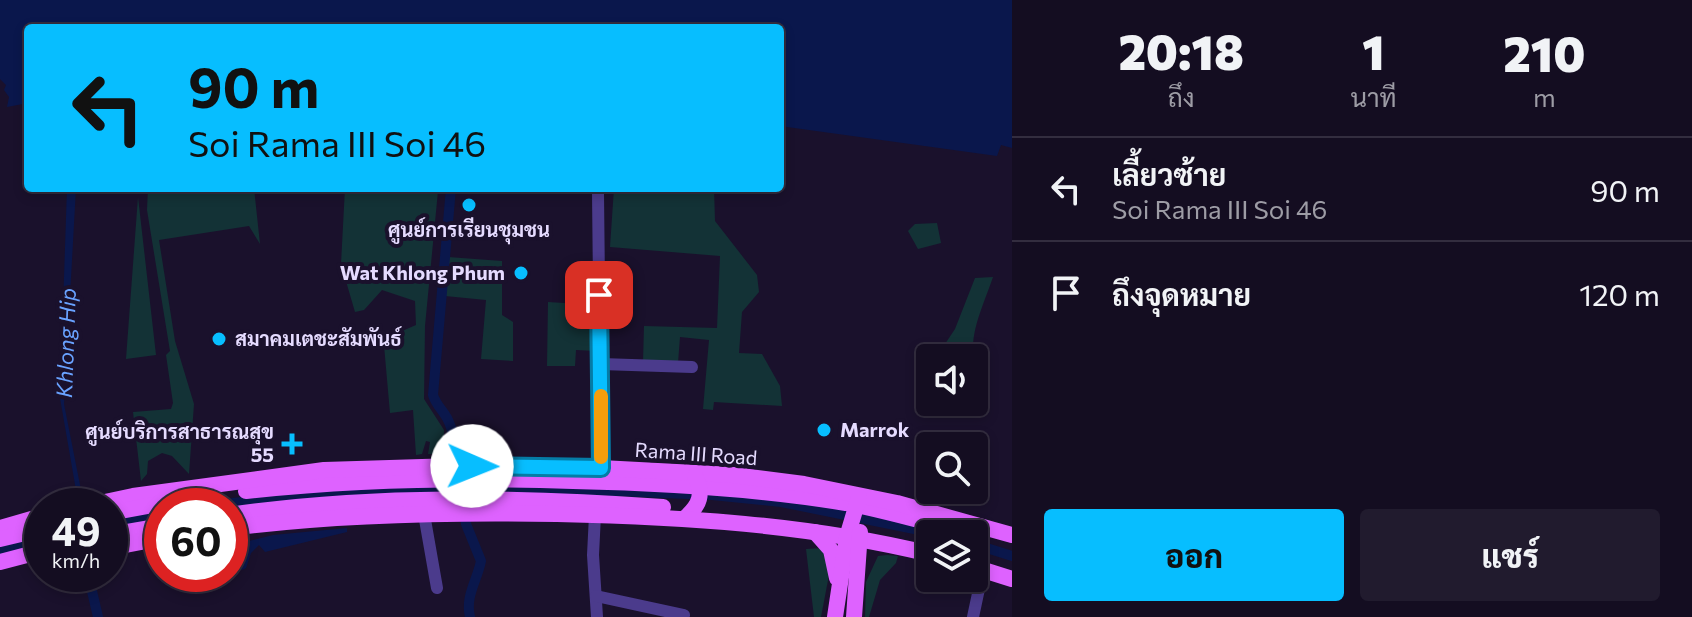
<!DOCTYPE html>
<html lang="th">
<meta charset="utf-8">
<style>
:root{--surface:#140d21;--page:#211b2e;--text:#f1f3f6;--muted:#9d9ca5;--line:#332d3f;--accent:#07beff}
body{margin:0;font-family:Commissioner,Sarabun,sans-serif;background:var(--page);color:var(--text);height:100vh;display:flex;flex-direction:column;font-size:30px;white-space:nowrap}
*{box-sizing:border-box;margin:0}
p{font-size:26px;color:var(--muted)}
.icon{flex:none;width:44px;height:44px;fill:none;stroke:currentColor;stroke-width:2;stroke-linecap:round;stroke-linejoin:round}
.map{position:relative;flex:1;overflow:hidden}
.panel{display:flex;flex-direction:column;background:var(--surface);width:680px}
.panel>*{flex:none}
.banner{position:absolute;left:24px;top:24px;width:760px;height:168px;border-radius:8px;box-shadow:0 4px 12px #0003,0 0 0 2px var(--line);background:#07beff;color:#111;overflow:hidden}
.controls{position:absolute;left:916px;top:344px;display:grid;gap:16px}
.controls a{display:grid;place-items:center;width:72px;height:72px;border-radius:8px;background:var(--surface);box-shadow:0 4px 12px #0003,0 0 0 2px var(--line);font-size:40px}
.speed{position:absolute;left:24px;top:488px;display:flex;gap:16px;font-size:40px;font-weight:700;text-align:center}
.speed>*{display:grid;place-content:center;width:104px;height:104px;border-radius:50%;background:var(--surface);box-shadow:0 4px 12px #0003,0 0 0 2px var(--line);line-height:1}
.speed small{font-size:20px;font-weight:400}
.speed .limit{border:12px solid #d22;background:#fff;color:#111}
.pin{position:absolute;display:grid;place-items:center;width:68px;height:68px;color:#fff;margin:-34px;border-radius:16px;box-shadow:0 4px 12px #0006}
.me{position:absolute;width:88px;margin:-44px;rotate:91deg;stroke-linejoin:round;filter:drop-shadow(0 0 6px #0008)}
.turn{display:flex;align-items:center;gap:28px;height:168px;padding:0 32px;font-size:36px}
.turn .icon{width:104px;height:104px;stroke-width:2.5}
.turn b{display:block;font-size:56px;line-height:68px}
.eta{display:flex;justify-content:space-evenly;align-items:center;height:136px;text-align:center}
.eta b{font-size:48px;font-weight:800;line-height:56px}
.primary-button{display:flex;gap:16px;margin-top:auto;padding:16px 32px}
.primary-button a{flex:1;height:92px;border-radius:8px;background:var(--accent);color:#111;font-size:32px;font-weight:800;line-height:92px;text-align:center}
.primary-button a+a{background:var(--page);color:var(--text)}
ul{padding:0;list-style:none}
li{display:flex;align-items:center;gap:24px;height:104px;padding:0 32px;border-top:2px solid var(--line)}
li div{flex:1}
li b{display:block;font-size:30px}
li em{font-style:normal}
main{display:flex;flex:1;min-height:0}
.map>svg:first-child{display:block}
</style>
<main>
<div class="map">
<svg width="1012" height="617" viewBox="0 0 1012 617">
<rect width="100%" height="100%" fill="#1a112c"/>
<g fill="#133236">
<polygon points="148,188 254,188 260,244 249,226 159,240 175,341 194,404 189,474 172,456 162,453 148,461 147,474 141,481 133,412 171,409 173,403 166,355 170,351 147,210"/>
<polygon points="345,188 438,191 425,326 424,399 444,430 443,454 428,454 430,442 426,441 422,454 416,455 413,410 390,413 383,334 402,331 416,325 415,301 382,290 364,310 355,312 341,264"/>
<polygon points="614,188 714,188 715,221 757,275 759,292 742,312 739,353 762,354 780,386 782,406 714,402 713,410 703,409 709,340 680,337 678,363 643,362 644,326 717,328 720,256 610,247"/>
<polygon points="138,197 156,355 126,359"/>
<polygon points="937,223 941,243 918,249 908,231 915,224"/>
<polygon points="448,257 502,261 502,315 513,322 513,361 481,359 486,300 445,296"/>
<path d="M993,277C985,301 972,327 973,352C974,371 980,378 974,397V358H940L943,347L955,329L975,278Z"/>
<polygon points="548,302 596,305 596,351 576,350 575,366 547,366"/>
<polygon points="823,548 829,575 821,617 814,617 806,549"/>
<polygon points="887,555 898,556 896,563 880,580 869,617 865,617 866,582 878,556"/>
</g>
<g fill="#0a174c">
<polygon points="0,0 1012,0 1012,148 1001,145 997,156 780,126 780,28 28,28 28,103 7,107 9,97 4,90 6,85 0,79"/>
<polygon points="67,188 76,188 64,404 82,495 77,496 60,398"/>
<polygon points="347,528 347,532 265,552 259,545 251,553 246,568 242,570 230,564 230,546 273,535"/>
</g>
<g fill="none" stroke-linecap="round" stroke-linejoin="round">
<g stroke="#0a174c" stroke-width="10">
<path d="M451,188L433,395C436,405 442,409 447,418C455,433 456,453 458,469"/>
<polyline points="208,506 336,491 563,489 712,495 781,502 939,534"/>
<path d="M464,509L466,524L481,561C477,581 465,596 470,617"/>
<polyline points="110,523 162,514"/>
<polyline points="974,544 1012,556"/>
<polyline points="0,550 42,539"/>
<polyline points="88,574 98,617"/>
</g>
<g stroke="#4b3b8c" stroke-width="12">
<polyline points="598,193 601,468"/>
<polyline points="601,364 692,367"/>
<polyline points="424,514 437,588"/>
<polyline points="595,515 593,555 597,617"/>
<polyline points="596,596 684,615"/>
<polyline points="973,617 983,570"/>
</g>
<g stroke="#de62ff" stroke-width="16">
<path d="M246,491C355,479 463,477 573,481C665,483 756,488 846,503C888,511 929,523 970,534"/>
<polyline points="86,506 133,496 324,470 455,466 601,468 733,475 804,484 897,503 1012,535"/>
<polyline points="110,513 175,501"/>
<path d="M230,515C371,494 521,497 663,507"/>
<path d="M685,518C700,505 704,494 695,476"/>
<polyline points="0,528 42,516"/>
<path d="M230,528C339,514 447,512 557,514C683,517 807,524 930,554"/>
<polyline points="815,532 831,550 837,578"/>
<polyline points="110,535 162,526"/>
<polyline points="0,539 42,529"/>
<polyline points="110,548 162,538"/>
<polyline points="0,562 42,551"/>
<polyline points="974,567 1012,579"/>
<polyline points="835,617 847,537 859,497"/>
<polyline points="854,617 860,532"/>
</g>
</g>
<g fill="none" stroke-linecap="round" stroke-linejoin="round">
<g stroke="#057ca6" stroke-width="20">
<polyline id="route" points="472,466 601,468 599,295"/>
</g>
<use href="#route" stroke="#07beff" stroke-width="14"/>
<polyline stroke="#f59e0b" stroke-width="14" points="601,396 601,457"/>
</g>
<g fill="#07beff" stroke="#1a112c" stroke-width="3">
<circle cx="469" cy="205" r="8"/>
<circle cx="521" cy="273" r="8"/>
<circle cx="219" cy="339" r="8"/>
<circle cx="824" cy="430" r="8"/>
<path d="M288 432h8v8h8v8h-8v8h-8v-8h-8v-8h8z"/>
</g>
<g text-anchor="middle" stroke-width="8" stroke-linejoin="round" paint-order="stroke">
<g font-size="20" font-weight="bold" fill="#e5dbff" stroke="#1a112c" text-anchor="end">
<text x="469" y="237" text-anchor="middle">ศูนย์การเรียนชุมชน</text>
<text x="505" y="280">Wat Khlong Phum</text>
<text x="235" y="346" text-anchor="start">สมาคมเตชะสัมพันธ์</text>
<text x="840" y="437" text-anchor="start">Marrok</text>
<text x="274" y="439">ศูนย์บริการสาธารณสุข<tspan x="274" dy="23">55</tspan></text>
</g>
<g font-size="20" fill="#e5dbff" stroke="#1a112c">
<text transform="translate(696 454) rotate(4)" y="7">Rama III Road</text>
</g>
<g font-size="22" font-style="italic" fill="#69a2ff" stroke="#1a112c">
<text transform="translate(66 343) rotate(-88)" y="8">Khlong Hip</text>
</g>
</g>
</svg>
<div class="controls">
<a><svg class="icon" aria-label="sound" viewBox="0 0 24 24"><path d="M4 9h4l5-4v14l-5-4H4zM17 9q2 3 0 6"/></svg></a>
<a><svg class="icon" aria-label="search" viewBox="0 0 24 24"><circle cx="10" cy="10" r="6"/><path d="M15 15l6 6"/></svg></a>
<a><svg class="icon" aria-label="layers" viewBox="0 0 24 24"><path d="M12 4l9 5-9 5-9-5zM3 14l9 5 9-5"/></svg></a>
</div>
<div class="speed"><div>49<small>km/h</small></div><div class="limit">60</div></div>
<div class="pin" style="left:599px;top:295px;background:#d93025"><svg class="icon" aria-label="arrive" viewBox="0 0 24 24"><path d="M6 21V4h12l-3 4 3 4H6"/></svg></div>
<svg class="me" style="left:472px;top:466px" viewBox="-20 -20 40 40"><circle r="19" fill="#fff"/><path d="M0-13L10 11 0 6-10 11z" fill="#07beff"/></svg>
<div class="banner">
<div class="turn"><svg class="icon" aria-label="left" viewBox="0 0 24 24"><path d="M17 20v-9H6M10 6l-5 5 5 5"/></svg><div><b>90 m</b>Soi Rama III Soi 46</div></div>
</div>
</div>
<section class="panel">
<div class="eta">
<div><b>20:18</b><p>ถึง</p></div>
<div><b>1</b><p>นาที</p></div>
<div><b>210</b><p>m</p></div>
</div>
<ul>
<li><svg class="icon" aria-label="left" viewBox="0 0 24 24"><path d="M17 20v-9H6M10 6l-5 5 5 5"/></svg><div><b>เลี้ยวซ้าย</b><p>Soi Rama III Soi 46</p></div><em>90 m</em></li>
<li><svg class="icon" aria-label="arrive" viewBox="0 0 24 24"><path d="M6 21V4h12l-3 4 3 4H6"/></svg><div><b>ถึงจุดหมาย</b></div><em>120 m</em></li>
</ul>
<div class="primary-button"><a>ออก</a><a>แชร์</a></div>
</section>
</main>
